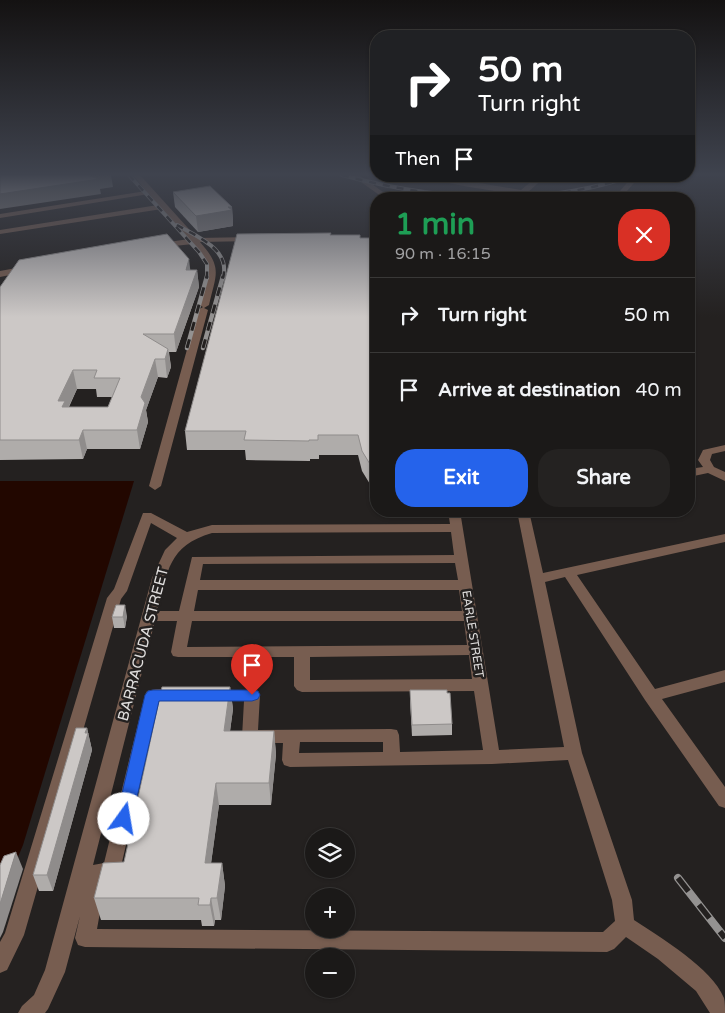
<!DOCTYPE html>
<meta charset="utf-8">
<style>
:root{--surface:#1b1918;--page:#242221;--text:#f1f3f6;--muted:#a0a0a2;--line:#393837;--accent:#2563eb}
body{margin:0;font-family:"Varela Round",sans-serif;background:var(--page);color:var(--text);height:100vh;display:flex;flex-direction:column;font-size:19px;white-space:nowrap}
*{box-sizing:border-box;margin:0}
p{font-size:16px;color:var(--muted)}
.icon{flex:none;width:28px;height:28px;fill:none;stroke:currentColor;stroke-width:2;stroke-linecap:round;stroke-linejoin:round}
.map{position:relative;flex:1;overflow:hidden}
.drawer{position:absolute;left:370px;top:192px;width:325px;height:325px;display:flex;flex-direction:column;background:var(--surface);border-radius:20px;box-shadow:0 1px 4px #0004,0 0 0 1px var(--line)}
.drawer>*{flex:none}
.top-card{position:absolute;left:370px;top:30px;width:325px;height:152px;border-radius:20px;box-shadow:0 1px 4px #0004,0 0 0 1px var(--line);background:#202124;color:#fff;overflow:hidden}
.buttons{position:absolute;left:305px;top:828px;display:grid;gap:10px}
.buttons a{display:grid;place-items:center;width:50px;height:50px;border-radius:50%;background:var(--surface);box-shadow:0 1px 4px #0004,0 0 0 1px var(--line);font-size:25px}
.pin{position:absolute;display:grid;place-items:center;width:42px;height:42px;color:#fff;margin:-51px -21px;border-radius:50% 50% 50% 0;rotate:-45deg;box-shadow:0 0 5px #0007}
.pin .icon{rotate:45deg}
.me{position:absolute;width:55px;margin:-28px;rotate:13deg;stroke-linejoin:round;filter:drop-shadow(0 0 4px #0008)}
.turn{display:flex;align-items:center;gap:18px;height:105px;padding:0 25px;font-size:22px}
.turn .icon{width:65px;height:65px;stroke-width:2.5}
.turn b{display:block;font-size:35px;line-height:42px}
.then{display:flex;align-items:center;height:48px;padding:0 25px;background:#0003;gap:10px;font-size:19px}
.round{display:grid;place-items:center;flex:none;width:52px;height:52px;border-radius:20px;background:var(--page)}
.summary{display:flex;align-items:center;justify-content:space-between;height:85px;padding:0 25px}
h1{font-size:30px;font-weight:700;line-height:38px;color:#1e9e55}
.button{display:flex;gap:10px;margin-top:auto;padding:10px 25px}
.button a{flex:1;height:58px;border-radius:20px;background:var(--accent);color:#fff;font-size:20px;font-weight:700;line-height:58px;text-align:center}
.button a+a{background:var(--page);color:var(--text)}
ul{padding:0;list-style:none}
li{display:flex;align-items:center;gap:15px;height:75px;padding:0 25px;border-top:1px solid var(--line)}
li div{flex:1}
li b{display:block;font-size:19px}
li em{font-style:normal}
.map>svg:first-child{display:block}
</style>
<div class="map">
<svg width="725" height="1013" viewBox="0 0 725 1013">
<rect width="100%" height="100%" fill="#242120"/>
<polygon fill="#220700" points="0,481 134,481 23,845 0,900"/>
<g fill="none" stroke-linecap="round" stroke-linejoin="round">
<g fill="#775d50" fill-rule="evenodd">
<path d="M133,175H140L197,238L252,237L256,239L252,241L200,242C223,268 216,274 209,305L204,308L208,310L161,486L155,490L149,486L198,310L203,307L199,305C207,275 215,269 193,244L155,248V244L189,239L162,209L0,234V230L158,205L149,194L0,218V214L146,191Z"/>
<polygon points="351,175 359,175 393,199 385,199"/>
<path d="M421,176H438L521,190L538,176H546L528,192L557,198C546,200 430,182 421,176Z"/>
<polygon points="633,176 640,176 620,199 613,199"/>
<polygon points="27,266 31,269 30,271 0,277 0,271"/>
<polygon points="725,445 725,451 712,454 710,460 714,467 725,472 725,481 708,473 689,477 689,469 703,467 698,460 703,450"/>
<path d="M448,511H460L499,750L564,747L517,511H529L543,573L725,534V542L577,575L655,689L725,670V682L662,699L725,787V808L719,806L645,700L565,577L545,582L582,753L632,900L634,920C661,938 712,968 724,998C725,1002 725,1008 725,1013H710L696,991L658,959L626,937L614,949L607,952L85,947L78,945L75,938L80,916L65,972L48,1009L45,1013H18L22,1006L34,995L45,970L152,578L165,550L177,538L151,523L127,591L121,599L24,935L7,970L0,973V942L5,933L107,598L114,589L143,513H151L187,532L212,525L450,524ZM451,532L454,555L192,557L179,611H157C168,571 168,546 212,533ZM455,563L458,580H200L203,564ZM198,590H459L462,611H194ZM155,621H177L171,652L173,656L178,657H294V686L297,690L302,692L474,691L483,750L400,752L399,735L397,730L391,729L258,730L260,695L258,691L214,689L208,691L206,695L208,699L244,701L242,737L244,742L250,743H283L282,760L284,765L290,767L492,764L568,760L612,900L615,921L603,932L97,929L106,879L118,877L120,871L159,701L183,699L185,695L183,691C172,688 158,688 147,691L145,695L104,863L93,865ZM192,621H464L467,645L187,647ZM469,655L472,679L310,680V657ZM300,742H383V752L299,753Z"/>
</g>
<g stroke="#949291" stroke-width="4">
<g id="rail-far2">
<polyline points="129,175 199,252 207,264 207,278"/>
<path d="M342,175C438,201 537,208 632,176"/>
<path d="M177,225C197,237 231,249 223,278"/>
</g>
</g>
<g stroke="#949291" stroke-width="4.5">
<g id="rail-far1">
<polyline points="187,348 207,276"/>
<polyline points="203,348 223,276"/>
</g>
</g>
<g stroke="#949291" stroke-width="8">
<polyline id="rail" points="678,878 725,938"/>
</g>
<use href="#rail-far2" stroke="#242120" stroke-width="2.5" stroke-dasharray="7" stroke-linecap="butt"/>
<use href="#rail-far1" stroke="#242120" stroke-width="3" stroke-dasharray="9" stroke-linecap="butt"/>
<use href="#rail" stroke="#242120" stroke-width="5.5" stroke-dasharray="17" stroke-linecap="butt"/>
</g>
<g fill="#afacaa" fill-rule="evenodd">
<polygon points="173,192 232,207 233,222 233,226 198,232 175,207"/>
<polygon points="331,235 360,238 376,238 376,490 373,489 362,471 358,455 319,455 319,459 310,459 310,461 246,460 245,450 187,450 185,431"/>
<path d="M190,270H197L199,287L176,352H169L171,367L167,378L158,377L146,410L148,422L140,449H87L83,459L0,460V287ZM77,389H96L97,397H112L108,407H69Z"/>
<polygon points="127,616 125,628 114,628 112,617"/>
<polygon points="230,687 233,709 230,731 274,731 276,754 271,805 219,805 211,863 222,863 225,886 221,920 215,920 214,926 202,926 201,920 101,920 94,898 124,862"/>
<polygon points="410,690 452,724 452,735 412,736 410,701"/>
<polygon points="87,728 92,750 53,891 39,891 33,875"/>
</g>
<g fill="#8f8c8b">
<polygon points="93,175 111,175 113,187 100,189 101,194 0,209 0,194"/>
<polygon points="228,207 232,207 233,222 233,226 198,232 196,216"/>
<polygon points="189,259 191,276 186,270"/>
<polygon points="197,270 199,287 176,352 174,334"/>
<polygon points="168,349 171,367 167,378 165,359"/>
<polygon points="155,359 158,377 146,410 148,422 140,449 137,430 141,397"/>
<polygon points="73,370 77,389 67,410 66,426 58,401"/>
<polygon points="83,430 87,449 83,459 79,440"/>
<polygon points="125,605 127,616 125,628 123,617"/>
<polygon points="230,687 233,709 227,754 224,731"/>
<polygon points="87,728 92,750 53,891 47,875"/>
<polygon points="274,731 276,754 271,805 269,783"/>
<polygon points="216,783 219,805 208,886 205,863"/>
<polygon points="16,852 23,869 3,932 0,938 0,904"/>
<polygon points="222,863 225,886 221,920 217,898"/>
<polygon points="211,898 215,920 214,926 210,905"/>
</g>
<g fill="#ccc8c6" stroke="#8f8c8b" fill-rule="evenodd">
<polygon points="0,175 93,175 90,176 99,179 0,194"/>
<polygon points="210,186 232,207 228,207 232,210 196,216 173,192"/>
<polygon points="331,233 330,235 360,235 360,238 376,238 376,470 373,469 362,451 358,435 318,435 318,440 309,440 309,441 244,440 246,431 185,431 237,234"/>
<path d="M167,234L189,259L186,270H197L174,334H143L168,349L165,359H155L141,397L145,403L137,430H83L79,440H0V287L19,260ZM73,370H97L94,378H120L108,407H62L65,401H58Z"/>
<polygon points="116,605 125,605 123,617 112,617"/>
<polygon points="162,687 230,687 224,731 274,731 269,783 216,783 205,863 222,863 217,898 211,898 210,905 198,905 199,898 94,898 103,863 124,862"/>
<polygon points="410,690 447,690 447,693 450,693 452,724 412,725"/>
<polygon points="76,728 87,728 85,733 88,733 47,875 33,875"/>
<polygon points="16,852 0,904 0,865 4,856"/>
</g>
<linearGradient id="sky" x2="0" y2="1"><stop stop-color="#141212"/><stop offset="0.55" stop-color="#3f434e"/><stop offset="1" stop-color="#3f434e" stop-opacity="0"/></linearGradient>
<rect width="725" height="317" fill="url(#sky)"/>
<polygon fill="#2563eb" stroke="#184099" points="153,690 252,690 258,691 260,695 258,699 252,701 159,701 132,819 130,824 124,826 118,824 116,819 145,695 148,691"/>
<g text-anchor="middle" stroke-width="5" stroke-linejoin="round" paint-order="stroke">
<g font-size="12" fill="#e0dedd" stroke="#242120">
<text transform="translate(473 634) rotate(81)" y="4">EARLE STREET</text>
</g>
<g font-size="15" fill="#e0dedd" stroke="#242120">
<text transform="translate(143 644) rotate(-75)" y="5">BARRACUDA STREET</text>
</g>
</g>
</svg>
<div class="buttons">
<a><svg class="icon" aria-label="layers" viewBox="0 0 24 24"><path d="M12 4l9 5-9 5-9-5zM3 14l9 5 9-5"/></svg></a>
<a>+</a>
<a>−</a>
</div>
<div class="pin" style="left:252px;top:695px;background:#d93025"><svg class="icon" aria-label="arrive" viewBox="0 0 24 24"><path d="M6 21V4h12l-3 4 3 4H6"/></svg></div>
<svg class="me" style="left:124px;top:819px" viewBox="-20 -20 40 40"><circle r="19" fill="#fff"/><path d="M0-13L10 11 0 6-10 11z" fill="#2563eb"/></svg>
<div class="top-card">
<div class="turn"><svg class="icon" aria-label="right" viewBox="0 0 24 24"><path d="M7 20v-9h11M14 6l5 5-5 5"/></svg><div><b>50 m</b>Turn right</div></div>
<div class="then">Then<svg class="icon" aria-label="arrive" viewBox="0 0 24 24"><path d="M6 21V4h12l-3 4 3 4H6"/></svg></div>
</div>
<section class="drawer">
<div class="summary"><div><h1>1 min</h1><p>90 m · 16:15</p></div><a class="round" style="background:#d93025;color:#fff"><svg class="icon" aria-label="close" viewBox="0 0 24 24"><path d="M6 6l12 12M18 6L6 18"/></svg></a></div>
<ul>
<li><svg class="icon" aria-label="right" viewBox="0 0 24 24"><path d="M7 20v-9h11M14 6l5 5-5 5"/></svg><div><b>Turn right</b></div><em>50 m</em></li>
<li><svg class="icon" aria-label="arrive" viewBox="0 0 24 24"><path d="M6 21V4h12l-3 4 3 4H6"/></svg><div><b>Arrive at destination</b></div><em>40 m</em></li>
</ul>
<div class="button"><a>Exit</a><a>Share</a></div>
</section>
</div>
